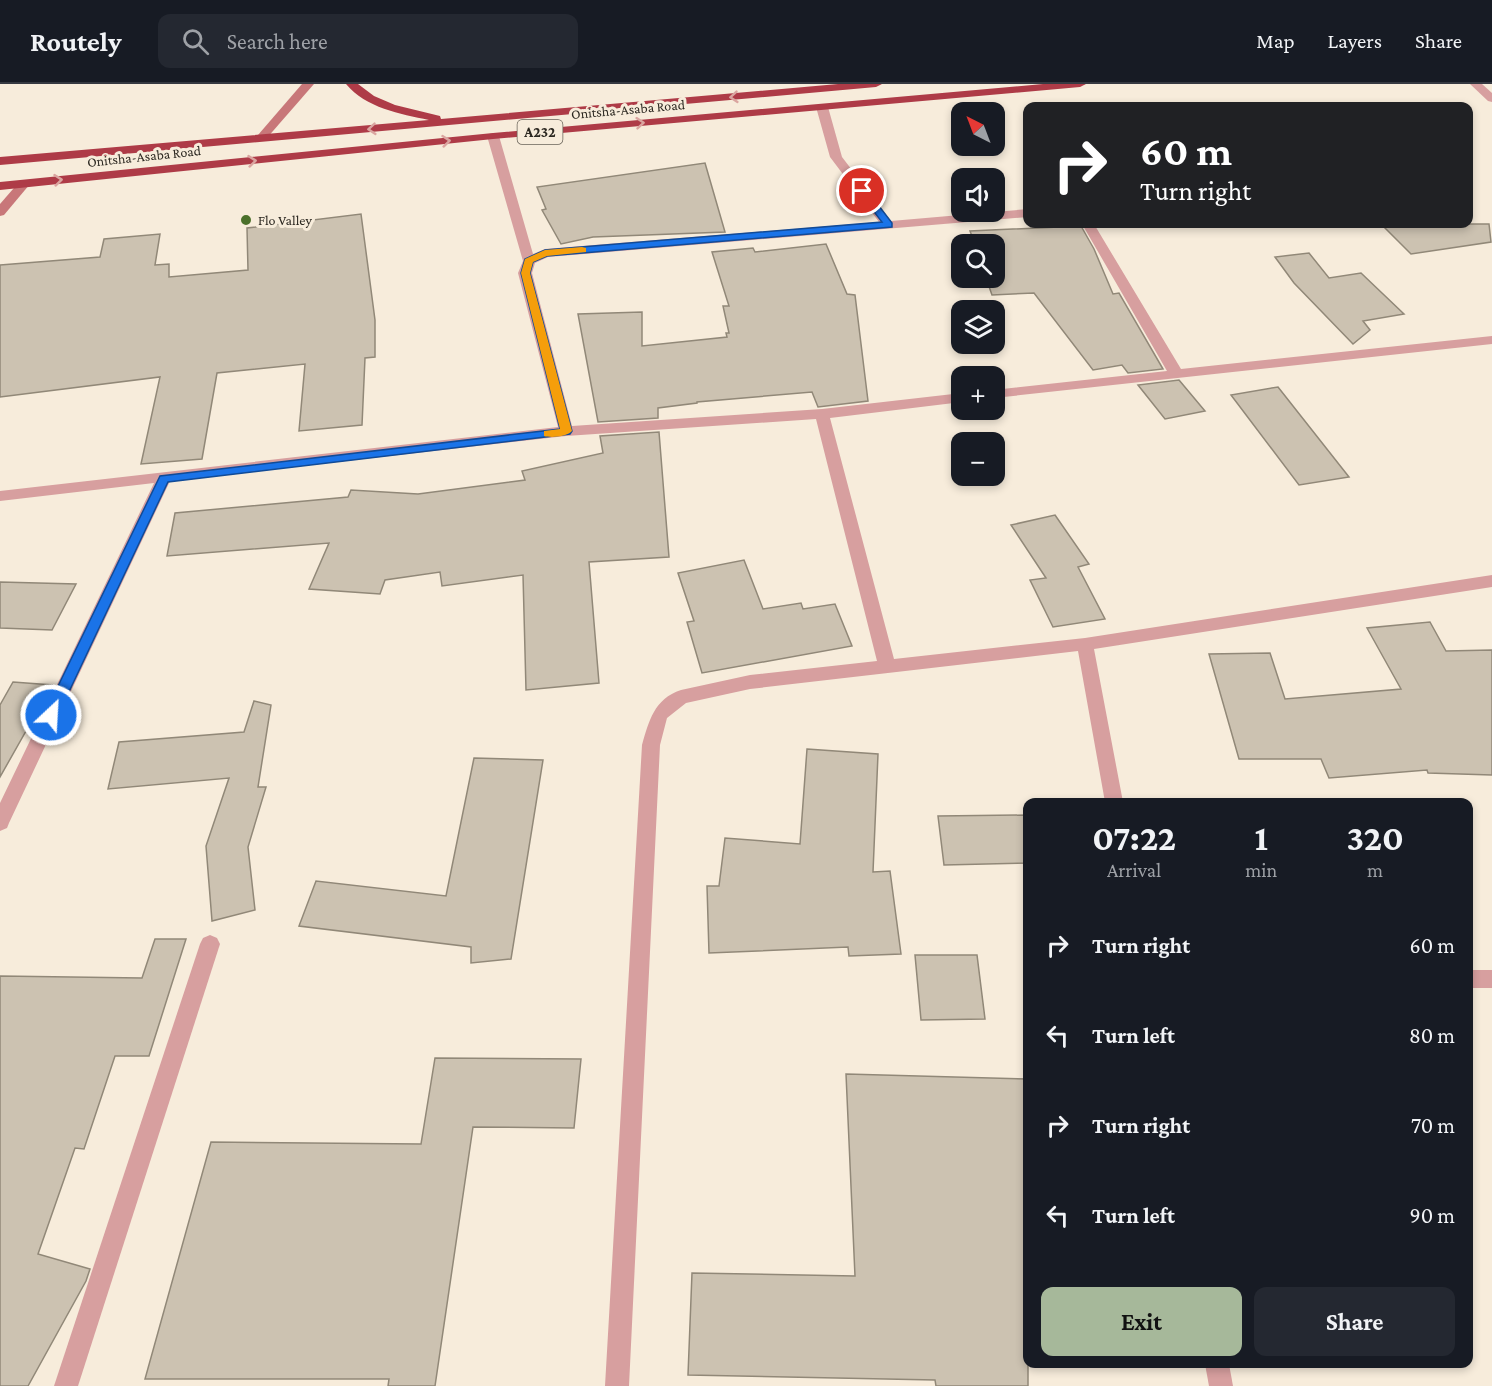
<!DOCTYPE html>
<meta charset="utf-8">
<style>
:root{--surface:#171b24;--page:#242831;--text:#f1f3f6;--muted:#9ea1a6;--line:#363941;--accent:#a6b89a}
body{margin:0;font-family:"Crimson Pro",serif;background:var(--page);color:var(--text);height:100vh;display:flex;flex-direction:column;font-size:22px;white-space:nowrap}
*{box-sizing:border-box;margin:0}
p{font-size:20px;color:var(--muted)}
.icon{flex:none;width:33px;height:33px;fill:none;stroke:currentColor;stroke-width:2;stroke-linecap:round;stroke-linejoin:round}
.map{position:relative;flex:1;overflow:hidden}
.side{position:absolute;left:1023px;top:714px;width:450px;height:570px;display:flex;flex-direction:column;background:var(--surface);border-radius:12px;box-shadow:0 3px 9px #0003}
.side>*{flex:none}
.guide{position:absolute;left:1023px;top:18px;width:450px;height:126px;border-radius:12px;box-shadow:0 3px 9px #0003;background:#202124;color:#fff;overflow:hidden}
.needle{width:39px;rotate:318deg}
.buttons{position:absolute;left:951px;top:18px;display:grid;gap:12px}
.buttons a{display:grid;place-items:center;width:54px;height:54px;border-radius:12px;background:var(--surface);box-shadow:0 3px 9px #0003;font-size:30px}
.pin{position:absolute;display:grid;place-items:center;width:51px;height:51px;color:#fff;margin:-26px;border:3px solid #fff;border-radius:50%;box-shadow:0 2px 6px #0007}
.me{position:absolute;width:66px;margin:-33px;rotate:25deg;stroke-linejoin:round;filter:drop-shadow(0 0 4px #0008)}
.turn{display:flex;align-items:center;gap:21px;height:126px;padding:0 18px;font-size:27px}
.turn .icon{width:78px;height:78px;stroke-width:2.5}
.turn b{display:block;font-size:42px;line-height:51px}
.eta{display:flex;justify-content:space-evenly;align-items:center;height:102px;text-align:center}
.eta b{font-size:36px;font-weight:700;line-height:42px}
.cta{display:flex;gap:12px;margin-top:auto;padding:12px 18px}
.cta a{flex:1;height:69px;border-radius:12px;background:var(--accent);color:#111;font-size:24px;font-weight:700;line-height:69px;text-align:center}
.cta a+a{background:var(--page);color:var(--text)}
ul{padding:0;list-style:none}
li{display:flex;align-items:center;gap:18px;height:90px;padding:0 18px}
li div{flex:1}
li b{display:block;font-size:22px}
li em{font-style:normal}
header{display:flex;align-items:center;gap:36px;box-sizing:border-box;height:84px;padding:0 30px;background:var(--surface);border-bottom:2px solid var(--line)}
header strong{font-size:28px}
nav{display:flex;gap:33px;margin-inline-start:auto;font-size:21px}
.search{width:420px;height:54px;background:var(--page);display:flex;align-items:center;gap:15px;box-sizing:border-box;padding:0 21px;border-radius:12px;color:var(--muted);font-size:22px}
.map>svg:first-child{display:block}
</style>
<header>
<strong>Routely</strong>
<div class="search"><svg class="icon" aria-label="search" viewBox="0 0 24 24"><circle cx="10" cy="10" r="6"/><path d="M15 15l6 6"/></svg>Search here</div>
<nav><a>Map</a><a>Layers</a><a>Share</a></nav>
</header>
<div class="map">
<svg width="1492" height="1302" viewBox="0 0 1492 1302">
<rect width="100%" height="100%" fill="#f7ecdb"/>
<g fill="#ccc2b1" stroke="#918878" stroke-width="1.5">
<polygon points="705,79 725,148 593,153 561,160 542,126 546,125 537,103"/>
<polygon points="361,130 375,236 375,273 365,274 362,341 299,347 305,280 217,289 202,375 141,380 160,293 0,313 0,181 100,173 104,155 160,150 155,181 169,180 169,193 248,186 247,144"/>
<polygon points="1381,140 1489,140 1491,158 1411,170"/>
<polygon points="1081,142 1094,165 1113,210 1119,209 1163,285 1128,289 1122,281 1093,286 1034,209 992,211 986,194 994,194 994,160 975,160 970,147"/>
<polygon points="826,160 847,210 855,211 868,317 818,323 812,308 697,318 697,319 658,324 658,334 598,338 578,230 642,228 642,262 727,253 726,249 729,249 723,222 729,222 712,168 753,164 755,168"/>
<polygon points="1309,169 1329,194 1361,189 1404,230 1363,237 1370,246 1353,260 1294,199 1275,173"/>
<polygon points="1179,296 1205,327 1165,335 1138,301"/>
<polygon points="1278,303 1349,393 1299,401 1231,311"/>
<polygon points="659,348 669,473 589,478 599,599 526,606 523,491 442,502 440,488 385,496 380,510 309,505 329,459 167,472 175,429 348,413 351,406 418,410 525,396 522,387 603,369 600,352"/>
<polygon points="1055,431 1089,480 1078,483 1105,535 1053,543 1030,496 1046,494 1011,441"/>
<polygon points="744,476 763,525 801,519 803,525 835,520 852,562 702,589 687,538 694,537 678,489"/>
<polygon points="0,498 76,500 52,546 0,544"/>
<polygon points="1430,538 1446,567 1492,566 1492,691 1428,689 1427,686 1329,694 1321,675 1239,675 1209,570 1270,569 1285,615 1401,605 1367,544"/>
<polygon points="13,598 52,601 0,693 0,621"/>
<polygon points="254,617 271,621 258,703 266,703 248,763 255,826 212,837 206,762 229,694 108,705 119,658 244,648"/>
<polygon points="807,665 878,670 873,788 890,787 901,870 849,872 848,863 709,869 707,802 719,802 725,754 800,760"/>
<polygon points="474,674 543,676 511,875 471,879 471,863 299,842 316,797 446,812"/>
<polygon points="1028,731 1028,779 944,781 938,732"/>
<polygon points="155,855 186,855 149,972 115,972 84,1065 75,1064 38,1170 90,1185 86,1197 28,1302 0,1302 0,892 142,894"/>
<polygon points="915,871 977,871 985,935 921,936"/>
<polygon points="435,974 581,975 574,1044 473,1043 435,1302 388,1302 389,1295 145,1295 211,1058 421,1060"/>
<polygon points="846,990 1028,995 1028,1302 936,1302 935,1296 688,1291 692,1189 855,1192"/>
</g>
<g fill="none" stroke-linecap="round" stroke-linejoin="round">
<g fill="#d79f9f" fill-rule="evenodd">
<polygon points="1470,0 1482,0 1492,9 1492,18 1488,17"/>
<path d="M822,20L828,23L842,73L891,137L1028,125V133L548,173L535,179L532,189L572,342L822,325L962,309V318L830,334L894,575L1085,554L1492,491V503L1094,565L1123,718H1105L1078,567L750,605L686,619L667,634L660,661L629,1302H605L642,661C649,637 654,615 681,606L750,591L877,577L816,335L566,352L170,397L9,739L7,744L0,747V719L154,399L0,417V407L558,343L518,189L523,177L487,52L489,50L493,49L499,52L533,170L545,165L879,138L830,73L816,23Z"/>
<polygon points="1082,140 1094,140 1181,285 1492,252 1492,260 994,314 994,306 1167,287"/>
<polygon points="210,851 217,854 220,860 78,1302 54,1302 200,860 203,854"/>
<rect x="1468" y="886" width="24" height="18"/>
<polygon points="1205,1280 1229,1280 1233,1302 1209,1302"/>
</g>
<g fill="#c87779" fill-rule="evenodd">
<polygon points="302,0 314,0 266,55 258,55 258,51"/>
<polygon points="24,96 30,100 4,131 0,132 0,120 20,97"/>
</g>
<g fill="#ae3b47" fill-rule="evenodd">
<path d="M346,0H358L374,12L395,21L440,32L441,35L838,0H882L876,3L0,81V73L429,36C400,30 366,24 346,0Z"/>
<polygon points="1043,0 1086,0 1080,3 493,55 0,106 0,98 493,49"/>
</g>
</g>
<defs><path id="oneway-chevron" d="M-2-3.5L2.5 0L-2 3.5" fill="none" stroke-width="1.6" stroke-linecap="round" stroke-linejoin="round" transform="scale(1.5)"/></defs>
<g stroke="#daa5a0">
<use href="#oneway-chevron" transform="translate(734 13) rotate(175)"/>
<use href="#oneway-chevron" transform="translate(640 39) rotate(-5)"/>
<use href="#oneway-chevron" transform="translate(372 45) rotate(175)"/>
<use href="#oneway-chevron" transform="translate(446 57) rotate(-6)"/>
<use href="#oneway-chevron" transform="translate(252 77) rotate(-6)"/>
<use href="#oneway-chevron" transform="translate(58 96) rotate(-6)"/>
</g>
<polygon fill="#1a73e8" stroke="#114b97" stroke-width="1.5" points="859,105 866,105 892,139 892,143 547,172 533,178 530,189 572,347 570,350 168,398 58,631 51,636 46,635 44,631 160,392 560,345 521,189 525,175 545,166 882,138 858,107"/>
<path fill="#f59e0b" d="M582,163L586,164V168L547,172L533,178L530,189L572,347C566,353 551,354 544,352V347L560,345L521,189L525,175L545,166Z"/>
<circle fill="#4b702a" stroke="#f7ecdb" stroke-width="2" cx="246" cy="136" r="6"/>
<g text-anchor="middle" stroke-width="6" stroke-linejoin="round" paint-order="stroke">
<g font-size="14" fill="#2c2821" stroke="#f7ecdb">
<text transform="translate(628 25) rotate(-5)" y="5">Onitsha-Asaba Road</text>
<text transform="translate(144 72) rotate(-6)" y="5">Onitsha-Asaba Road</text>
</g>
<g font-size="14" fill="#2c2821" stroke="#f7ecdb" text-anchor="start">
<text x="258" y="141">Flo Valley</text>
</g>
<rect fill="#f7ecdb" stroke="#696359" stroke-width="1.5" x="517.5" y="36" width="45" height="24" rx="4.5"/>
<g font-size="15" font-weight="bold" fill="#2c2821">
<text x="540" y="53">A232</text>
</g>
</g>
</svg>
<div class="buttons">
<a><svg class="needle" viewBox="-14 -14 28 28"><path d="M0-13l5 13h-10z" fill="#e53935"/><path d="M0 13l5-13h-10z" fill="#9ea1a6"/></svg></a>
<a><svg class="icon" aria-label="sound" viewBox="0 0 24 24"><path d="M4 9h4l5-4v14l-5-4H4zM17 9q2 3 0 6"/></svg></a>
<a><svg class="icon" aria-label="search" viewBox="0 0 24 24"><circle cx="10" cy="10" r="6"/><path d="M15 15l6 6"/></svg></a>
<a><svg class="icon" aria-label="layers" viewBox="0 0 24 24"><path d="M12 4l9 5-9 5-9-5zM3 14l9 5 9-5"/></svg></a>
<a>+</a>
<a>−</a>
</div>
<div class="pin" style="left:862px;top:107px;background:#d93025"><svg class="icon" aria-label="arrive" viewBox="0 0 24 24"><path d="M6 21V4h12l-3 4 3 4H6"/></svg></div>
<svg class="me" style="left:51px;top:631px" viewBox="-20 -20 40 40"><circle r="17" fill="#1a73e8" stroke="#fff" stroke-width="3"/><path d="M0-11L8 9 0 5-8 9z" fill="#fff"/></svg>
<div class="guide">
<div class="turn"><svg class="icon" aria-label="right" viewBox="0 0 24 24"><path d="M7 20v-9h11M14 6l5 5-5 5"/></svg><div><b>60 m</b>Turn right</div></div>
</div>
<section class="side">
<div class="eta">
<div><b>07:22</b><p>Arrival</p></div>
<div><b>1</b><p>min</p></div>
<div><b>320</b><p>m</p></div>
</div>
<ul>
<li><svg class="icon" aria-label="right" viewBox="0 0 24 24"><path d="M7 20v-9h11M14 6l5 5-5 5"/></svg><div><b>Turn right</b></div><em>60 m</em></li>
<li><svg class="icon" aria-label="left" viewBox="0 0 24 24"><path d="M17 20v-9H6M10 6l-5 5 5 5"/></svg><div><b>Turn left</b></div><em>80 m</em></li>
<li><svg class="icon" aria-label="right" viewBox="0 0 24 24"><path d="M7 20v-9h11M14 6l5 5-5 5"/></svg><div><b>Turn right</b></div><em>70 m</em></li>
<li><svg class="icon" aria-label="left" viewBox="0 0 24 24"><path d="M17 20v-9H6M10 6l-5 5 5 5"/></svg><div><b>Turn left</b></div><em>90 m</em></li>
</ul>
<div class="cta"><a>Exit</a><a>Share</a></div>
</section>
</div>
